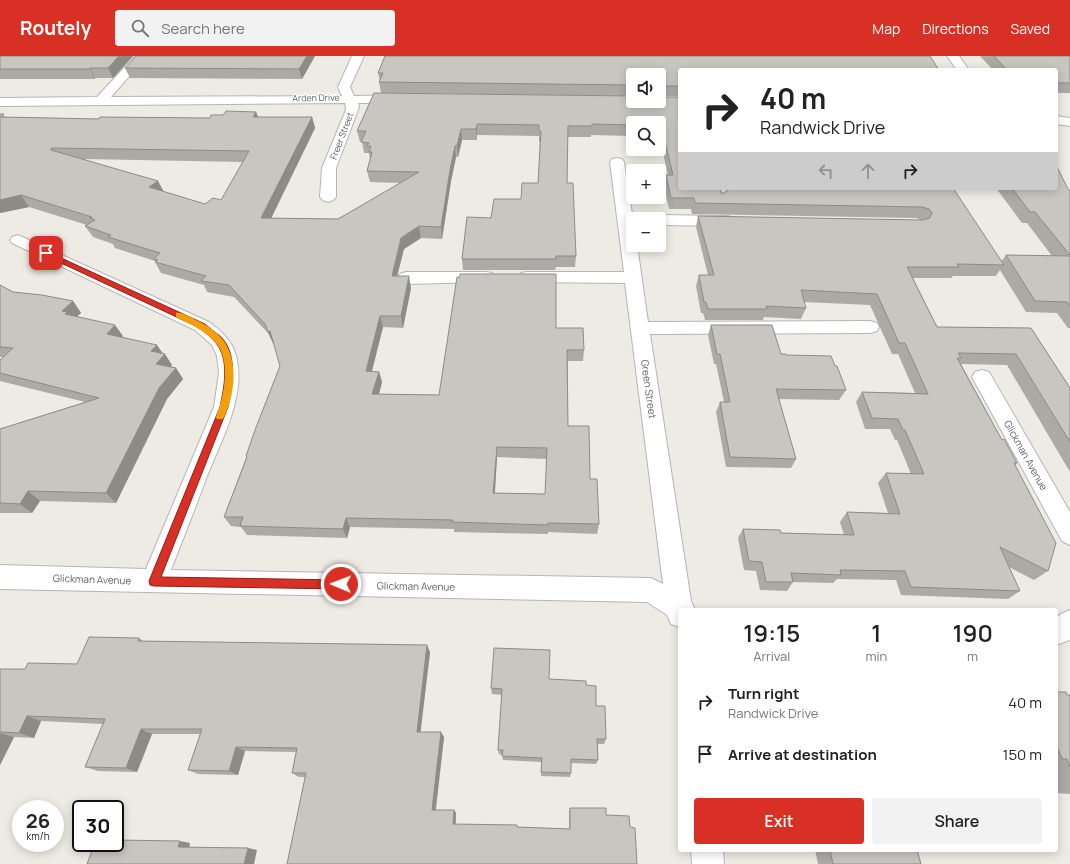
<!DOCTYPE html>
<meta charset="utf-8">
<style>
:root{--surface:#fff;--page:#f2f2f2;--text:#222;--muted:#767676;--accent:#d93025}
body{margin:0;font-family:Manrope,sans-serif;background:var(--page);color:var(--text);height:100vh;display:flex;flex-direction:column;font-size:15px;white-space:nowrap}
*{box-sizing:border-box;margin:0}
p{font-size:13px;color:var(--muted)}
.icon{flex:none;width:22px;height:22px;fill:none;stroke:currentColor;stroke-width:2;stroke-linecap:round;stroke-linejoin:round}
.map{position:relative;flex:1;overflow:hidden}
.side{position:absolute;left:678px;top:552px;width:380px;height:244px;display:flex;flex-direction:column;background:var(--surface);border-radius:4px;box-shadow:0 2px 10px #0003}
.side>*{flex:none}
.guide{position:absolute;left:678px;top:12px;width:380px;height:122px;border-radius:4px;box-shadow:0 2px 10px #0003;background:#fff;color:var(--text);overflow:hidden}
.buttons{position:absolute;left:626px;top:12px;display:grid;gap:8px}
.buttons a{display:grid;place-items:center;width:40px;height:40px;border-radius:4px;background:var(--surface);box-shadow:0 2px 10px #0003;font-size:20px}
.speed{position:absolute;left:12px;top:744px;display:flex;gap:8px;font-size:20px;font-weight:700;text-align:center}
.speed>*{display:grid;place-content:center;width:52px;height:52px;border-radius:50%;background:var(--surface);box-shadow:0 2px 10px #0003;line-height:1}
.speed small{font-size:10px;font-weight:400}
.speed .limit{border:2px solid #111;border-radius:6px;background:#fff;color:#111}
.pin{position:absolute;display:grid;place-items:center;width:34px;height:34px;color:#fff;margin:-17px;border-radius:8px;box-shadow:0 2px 6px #0006}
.me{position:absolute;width:44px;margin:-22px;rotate:271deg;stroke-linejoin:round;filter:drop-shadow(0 0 3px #0008)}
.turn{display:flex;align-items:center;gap:14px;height:84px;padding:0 16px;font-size:18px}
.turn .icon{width:52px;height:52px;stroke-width:2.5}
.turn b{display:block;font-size:28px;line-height:34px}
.lanes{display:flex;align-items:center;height:38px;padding:0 16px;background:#0003;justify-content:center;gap:20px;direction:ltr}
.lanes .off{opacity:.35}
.eta{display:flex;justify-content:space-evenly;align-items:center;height:68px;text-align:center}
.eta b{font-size:24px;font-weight:600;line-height:28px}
.cta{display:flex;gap:8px;margin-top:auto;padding:8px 16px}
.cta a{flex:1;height:46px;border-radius:4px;background:var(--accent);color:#fff;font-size:16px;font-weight:600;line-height:46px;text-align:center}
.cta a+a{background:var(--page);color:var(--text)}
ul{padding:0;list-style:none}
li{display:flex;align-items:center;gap:12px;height:52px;padding:0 16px}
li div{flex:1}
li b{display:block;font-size:15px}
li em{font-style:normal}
header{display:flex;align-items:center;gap:24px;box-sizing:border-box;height:56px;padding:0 20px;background:var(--accent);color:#fff}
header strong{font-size:19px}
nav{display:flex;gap:22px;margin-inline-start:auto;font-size:14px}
.search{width:280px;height:36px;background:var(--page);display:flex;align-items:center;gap:10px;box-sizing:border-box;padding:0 14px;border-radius:4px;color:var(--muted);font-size:15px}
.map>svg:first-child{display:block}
</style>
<header>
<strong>Routely</strong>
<div class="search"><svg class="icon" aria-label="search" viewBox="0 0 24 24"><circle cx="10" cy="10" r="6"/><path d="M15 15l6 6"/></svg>Search here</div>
<nav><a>Map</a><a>Directions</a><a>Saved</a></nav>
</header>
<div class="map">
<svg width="1070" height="808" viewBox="0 0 1070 808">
<rect width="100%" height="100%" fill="#edebe3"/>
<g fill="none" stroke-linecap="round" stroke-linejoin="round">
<g stroke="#b3b5b9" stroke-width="2">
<g id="minor">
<polygon points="135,0 147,0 111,41 342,40 338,31 352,0 364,0 350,31 354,40 402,39 406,40 408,43 406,46 402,47 358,47 359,50 358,54 336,112 336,141 333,144 328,146 323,144 320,141 322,112 346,54 345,47 0,50 0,42 97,41"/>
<polygon points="947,0 959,0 969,14 957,14"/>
<polygon points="1056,60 1070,62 1070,70 1056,68"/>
<path d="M617,102L622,103L624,106L633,164V189H637L648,266L870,265L877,267L879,271L877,275L870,277L650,278L691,545L695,554H680V571L671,568L667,559L647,546L0,533V509L146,513L214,351L219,317L217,300L212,289L195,274L12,187L10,184L12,181L18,179L209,266C221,275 232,284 236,300C247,339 220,387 206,423C195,453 183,483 171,514L651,522L663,528L625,227L527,226L521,225L518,221L521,217L527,216H624L610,106L612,103Z"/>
<polygon points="659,159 728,160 734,162 736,165 734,168 728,170 659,169 659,163 652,163 653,161"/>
<polygon points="406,216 486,216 492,217 495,221 492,225 486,226 406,228 400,226 397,222 400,218"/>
<polygon points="982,314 989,316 1070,456 1070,489 1062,485 972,321 975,316"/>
<polygon points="1070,554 1070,584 1056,589 1056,562 1061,558"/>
<polygon points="691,794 723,794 724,808 692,808"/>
</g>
</g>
<use href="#minor" fill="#fff" fill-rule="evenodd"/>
</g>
<g fill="#acaaa5" fill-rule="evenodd">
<polygon points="0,0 133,0 113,22 95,22 95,23 0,23"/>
<polygon points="315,0 302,23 130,22 125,12"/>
<polygon points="980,0 1070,0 1070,37 1056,37 1056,14 993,14"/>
<polygon points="680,14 680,40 659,40 659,19 633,19 633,40 381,37 379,26 380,25 378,17"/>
<path d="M659,45L722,138L953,132L1001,206L1006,199L1052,200L1027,167H1022L996,132H1056L1068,133L1070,135V272H1068L1057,257L1026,256L1000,214L996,220H953L951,222H913L937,271L1031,272L1070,332V416L1007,309L961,308L1002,384L1017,407L1015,410L1048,515L1034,524L1009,511L1020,535L1008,543L901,539L896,524L837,523L833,527L793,526L787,535L760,534L756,515L744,514L738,482L743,473L781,477L844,479L840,466L847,456L888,457L878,427L886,417L911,418L897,384H895L890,373H865L856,346L862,336L915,337L898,298H892L870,249L804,246L806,252L801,263L764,261L763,264H705L703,257H701L696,230L699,219H708L696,171L698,160L921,164L916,162L692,158L691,153H669L664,130L666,119H668L659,80V67H633V80L591,79V81H567V127L576,200L575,211H556L555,214H463L462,203L491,162L521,143L538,127L540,86H539V80L477,79V84H462L458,101H456L451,125L442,183L421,182L404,193L397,220L411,232L403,272L383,271L372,315L379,316L382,326L379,338L439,339L556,272L584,294L583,305H568V370L590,423L599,468L597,478L548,476V478L454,476V473L350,471L347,482L247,479L241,471L231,470L224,461L246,402V400L280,310L274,287H273L268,277L234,241L207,236L204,229L161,217L155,206V205L115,192L113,188L93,181L85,170L87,169L29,151L0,157V58L6,61L99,63L210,62L256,56L258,61H312L315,72L271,162L338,163L400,127L370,126L367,115L370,103L369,97H364L362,86H360L357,75ZM84,103L243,106L221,144L205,148L164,136ZM497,401L547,403L545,438L495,437Z"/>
<polygon points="0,229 13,236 73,245 81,257 77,260 123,280 122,281 163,298 172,309 170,311 176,312 183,323 167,343 116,447 40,445 32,457 0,457 0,373 85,346 0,325 0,304 3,301 0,301"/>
<polygon points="711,269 781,298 835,310 846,334 839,344 779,343 796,403 791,412 726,411 716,356 720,346 724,346 716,308 714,308 708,279"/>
<polygon points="139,582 143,585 430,596 420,676 444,681 436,754 454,754 456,757 456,768 517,769 517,771 569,773 569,755 570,752 606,759 630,771 287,808 305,721 299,721 292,717 296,696 245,695 238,719 198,718 188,714 200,678 152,678 137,716 98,715 85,711 103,668 41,665 34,682 14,681 0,709 0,613 25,613 77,608"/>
<polygon points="549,623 586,629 596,650 606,683 604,688 598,688 598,704 596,708 571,707 571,717 570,721 541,720 541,706 503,704 502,699 499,698 498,694 502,639 492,638 491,632"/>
<polygon points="1056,636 1067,639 1070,639 1070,738 1056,737"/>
<polygon points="815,794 917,794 921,808 818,808"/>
</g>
<g fill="#8c8b86">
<polygon points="119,0 133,0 113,22 108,12"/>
<polygon points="307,0 315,0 302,23 299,13"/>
<polygon points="90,12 95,22 95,23 90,13"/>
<polygon points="256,56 260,66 253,61"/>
<polygon points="312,61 315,72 266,173 261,162"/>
<polygon points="477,68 477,84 476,73"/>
<polygon points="461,73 462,84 458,101 457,90"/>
<polygon points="455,90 456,101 451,125 442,183 441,171 450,114"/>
<polygon points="158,125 164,136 149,131"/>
<polygon points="21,139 29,151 0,157 0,144"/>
<polygon points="419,170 421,182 404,193 394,232 392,220 401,182"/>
<polygon points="409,220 411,232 403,272 401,260"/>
<polygon points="73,245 81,257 73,264 62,255"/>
<polygon points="380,260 383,271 369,326 366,315"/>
<polygon points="115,269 123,280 115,289 107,278"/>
<polygon points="270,275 275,287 273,287 268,276"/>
<polygon points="157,289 164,299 165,298 172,309 163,319 156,308 151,295"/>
<polygon points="176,312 183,323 167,343 116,447 106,437 159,332"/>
<polygon points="379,316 382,326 376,349 372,338"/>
<polygon points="497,391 497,401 494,447 493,437"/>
<polygon points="28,435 40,445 32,457 20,448"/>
<polygon points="346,462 350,471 347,482 343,473"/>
<polygon points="427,589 430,596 420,681 417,676"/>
<polygon points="27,660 41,665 34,682 19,677"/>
<polygon points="141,673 152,678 137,716 126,712"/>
<polygon points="441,676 444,681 435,757 432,754"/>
<polygon points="0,677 14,681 0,709"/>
<polygon points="236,691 245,695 238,719 229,715"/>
<polygon points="454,754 456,757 455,770 453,768"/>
<polygon points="180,785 190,787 189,793 178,791"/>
<polygon points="248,792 257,794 254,808 244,808"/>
</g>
<g fill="#c8c6c0" stroke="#8c8b86" fill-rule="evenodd">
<polygon points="0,0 119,0 108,12 90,12 90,13 0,13"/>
<polygon points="136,0 307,0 299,13 125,12"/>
<polygon points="385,0 930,0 939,14 680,14 680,30 661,30 659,33 659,19 633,19 633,29 379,26 383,17 378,17"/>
<polygon points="994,0 1070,0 1070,27 1056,27 1056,14 1007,14"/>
<path d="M374,37L633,40V45H659V41H680V132H720L722,138L731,132H953L1004,209L957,208L959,211H907L937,271L1031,272L1070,332V386L1016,298L958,297L961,302H957L1002,384L1004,383L1017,407H1014L1056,487L1048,515L1000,491L1020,535L911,531L905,515L840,514L841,519L791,517L793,526H766L762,506L749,505L743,473L780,474L781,477L854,479L847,456L900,458L886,417L924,418L905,374H903L898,363L872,362L862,336L928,338L905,287H899L877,238L801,234L806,252L766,250L767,253H708L706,246H704L699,219H714L698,160L922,164L930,162L932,157L929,153L922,151L695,147L694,142H671L666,119H673L661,69H659V67H633V69L592,68V70H568L567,127H573L576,200H556V203H462L467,161L491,162L494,143H521L522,127H538L541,75H539V69L477,68L476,73H461L457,90H455L450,114L441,171L419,170L401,182L392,220H409L401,260H380L366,315L379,316L372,338L439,339L457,221H460V218H556V272H583L584,294H567L568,370H589L590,423H597L599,468L548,467V469L452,466L453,464L346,462L343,473L240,470L243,461H224L247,401L246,400L255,374L280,310L270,275L268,276L265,268L229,229L201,225L206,220L155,206L158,204L154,203L160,197L108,181L111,179L85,170L95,164L90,162L92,161L21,139L0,144V58H4L1,61L99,63L100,61L210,62L211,59H223L226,55L256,56L253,61H312L261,162L338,163L419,116L367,115L372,96H369L371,90H367L369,87L361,86L366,75H357ZM51,92L249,95L221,144L213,142L205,148L149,131L158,125L51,94ZM497,391L547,392L545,438L493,437Z"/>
<polygon points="1056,109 1068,133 1070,135 1070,199 1035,156 1030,156 1012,132 1056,132"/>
<polygon points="1006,199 1070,200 1070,250 1067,246 1035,245"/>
<polygon points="0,229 13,236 42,239 73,245 62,255 67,256 65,258 115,269 107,278 157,289 151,295 165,298 156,308 176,312 159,332 106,437 28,435 20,448 0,447 0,373 99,342 0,317 0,304 13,292 0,291"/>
<polygon points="711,269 772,269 781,298 786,298 786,299 831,300 835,310 837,310 846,334 776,333 796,403 730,401 720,346 730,346 720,298 717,298"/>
<polygon points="89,581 139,582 138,585 427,589 417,676 441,676 432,754 454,754 453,768 517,769 517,771 570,773 570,752 606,752 606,759 629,760 630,771 635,772 637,808 287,808 306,717 292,717 297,692 236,691 229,715 188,714 202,673 141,673 126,712 85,711 105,663 27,660 19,677 0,676 0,613 25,613 28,607 77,608"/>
<polygon points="494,592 550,594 549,623 586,625 586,629 596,630 596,650 605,650 606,683 597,683 598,704 571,703 571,717 541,716 542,702 502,700 503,694 498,694 502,633 491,632"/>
<polygon points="1056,636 1066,636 1067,639 1070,639 1070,711 1067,703 1062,703 1056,688"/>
<polygon points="115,784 180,785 178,791 248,792 244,808 87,808 95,787 115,787"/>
<polygon points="830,794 917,794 921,808 833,808"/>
</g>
<path fill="#d93025" stroke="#8d1f18" d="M46,195L205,268C210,273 217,277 222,282C238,300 232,330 228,351L161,521L341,524L345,525L347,528L345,532L341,533L154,530L150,529L149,525L220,351C224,331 230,305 216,287C212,281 205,277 200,272L44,199L43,197Z"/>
<path fill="#f59e0b" d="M176,257C182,256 190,261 196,264C205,268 216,275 223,284C239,305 235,341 223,363H217L216,361C224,341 232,304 215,286C204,274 190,268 176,261Z"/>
<g text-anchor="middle" stroke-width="3" stroke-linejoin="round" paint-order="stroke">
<g font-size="9" fill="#5b5e63" stroke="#fff">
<text transform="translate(316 42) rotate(-1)" y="3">Arden Drive</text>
<text transform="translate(342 80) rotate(-69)" y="3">Freer Street</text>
</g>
<g font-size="10" fill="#5b5e63" stroke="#fff">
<text transform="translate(649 333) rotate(82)" y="4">Green Street</text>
<text transform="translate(1026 399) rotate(61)" y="4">Glickman Avenue</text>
<text transform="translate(92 523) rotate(2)" y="4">Glickman Avenue</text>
<text transform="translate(416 530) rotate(1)" y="4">Glickman Avenue</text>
</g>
</g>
</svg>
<div class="buttons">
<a><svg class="icon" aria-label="sound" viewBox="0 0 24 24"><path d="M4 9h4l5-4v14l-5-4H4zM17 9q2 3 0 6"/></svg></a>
<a><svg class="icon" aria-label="search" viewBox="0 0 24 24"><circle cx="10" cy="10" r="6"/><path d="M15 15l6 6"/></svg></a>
<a>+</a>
<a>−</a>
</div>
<div class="speed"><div>26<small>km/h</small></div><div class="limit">30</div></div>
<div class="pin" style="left:46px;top:197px;background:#d93025"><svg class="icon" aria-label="arrive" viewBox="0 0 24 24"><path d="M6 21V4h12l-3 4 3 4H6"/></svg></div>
<svg class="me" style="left:341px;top:528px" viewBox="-20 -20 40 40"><circle r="17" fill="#d93025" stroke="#fff" stroke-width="3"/><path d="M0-11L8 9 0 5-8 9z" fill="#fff"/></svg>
<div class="guide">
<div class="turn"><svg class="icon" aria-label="right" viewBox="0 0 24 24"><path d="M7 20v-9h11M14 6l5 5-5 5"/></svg><div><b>40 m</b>Randwick Drive</div></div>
<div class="lanes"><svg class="icon off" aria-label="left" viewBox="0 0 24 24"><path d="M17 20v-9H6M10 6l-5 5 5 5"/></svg><svg class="icon off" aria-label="ahead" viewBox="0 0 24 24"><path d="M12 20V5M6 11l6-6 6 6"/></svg><svg class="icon" aria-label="right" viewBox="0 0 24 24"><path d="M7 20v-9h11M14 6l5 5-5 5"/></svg></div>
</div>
<section class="side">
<div class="eta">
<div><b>19:15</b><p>Arrival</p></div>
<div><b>1</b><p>min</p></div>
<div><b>190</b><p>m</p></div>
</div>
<ul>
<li><svg class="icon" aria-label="right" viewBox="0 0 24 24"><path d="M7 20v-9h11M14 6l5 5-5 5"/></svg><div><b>Turn right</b><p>Randwick Drive</p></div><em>40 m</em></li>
<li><svg class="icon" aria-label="arrive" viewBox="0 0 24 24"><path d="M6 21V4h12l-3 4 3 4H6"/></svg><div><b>Arrive at destination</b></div><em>150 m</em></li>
</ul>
<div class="cta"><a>Exit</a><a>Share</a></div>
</section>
</div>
